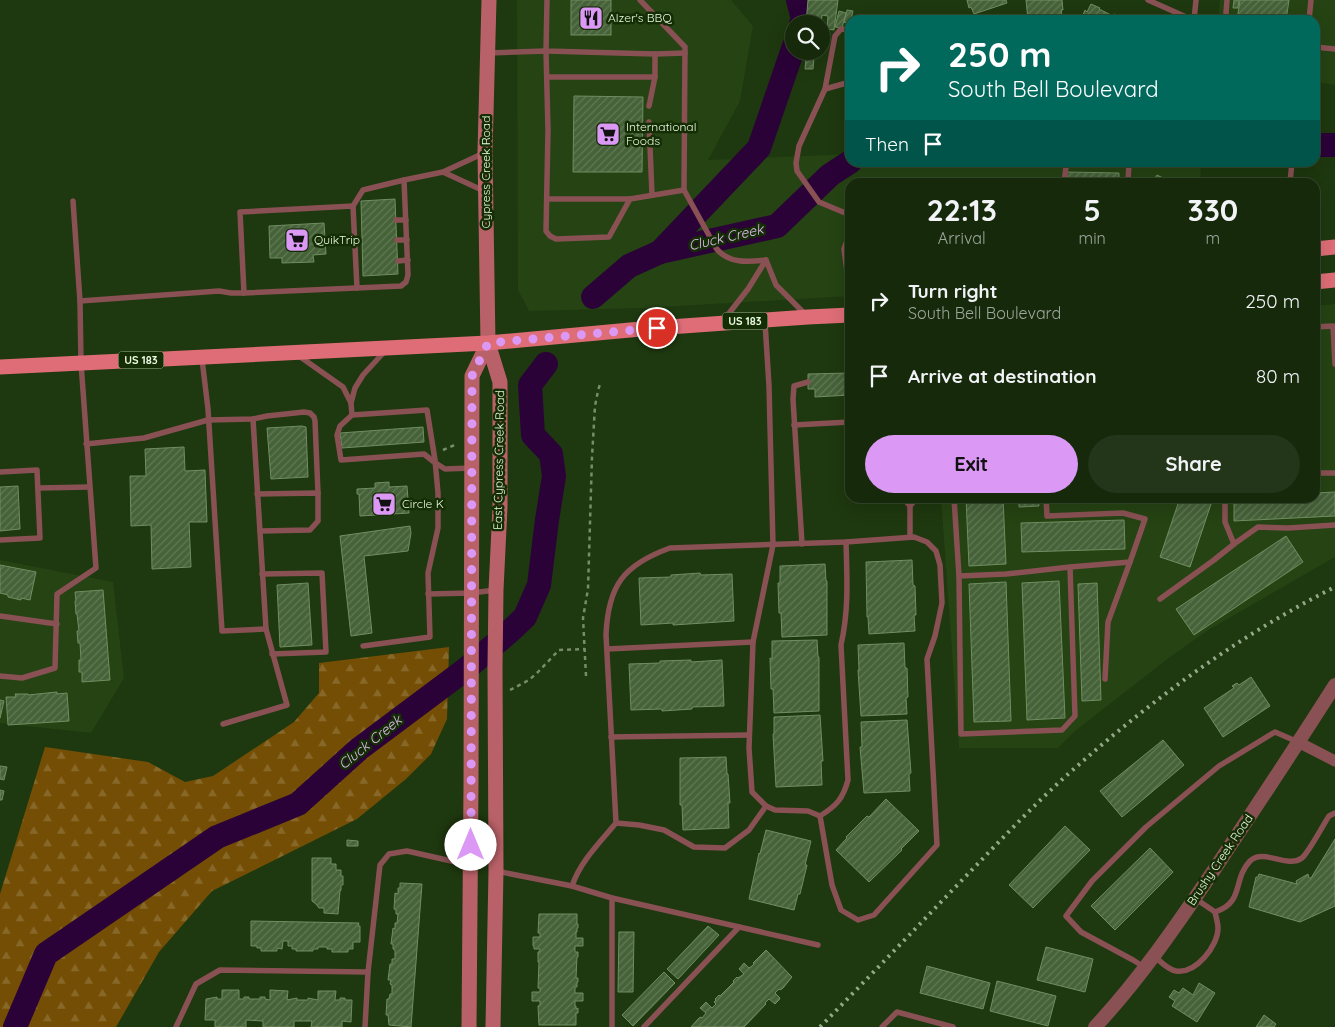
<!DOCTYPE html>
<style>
:root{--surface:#162a0b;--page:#233619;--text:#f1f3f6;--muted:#9ea79d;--line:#35462c;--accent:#db99f5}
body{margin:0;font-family:Quicksand,sans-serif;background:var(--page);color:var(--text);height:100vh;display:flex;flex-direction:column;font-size:19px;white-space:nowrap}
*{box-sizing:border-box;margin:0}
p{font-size:16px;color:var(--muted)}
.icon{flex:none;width:28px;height:28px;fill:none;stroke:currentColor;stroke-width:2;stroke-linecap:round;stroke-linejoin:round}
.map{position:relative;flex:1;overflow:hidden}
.panel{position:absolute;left:845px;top:178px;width:475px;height:325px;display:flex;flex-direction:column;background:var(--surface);border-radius:15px;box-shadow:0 5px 20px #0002,0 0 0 1px var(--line)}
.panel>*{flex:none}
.top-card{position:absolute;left:845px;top:15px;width:475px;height:152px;border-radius:15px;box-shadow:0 5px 20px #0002,0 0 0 1px var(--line);background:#00695c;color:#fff;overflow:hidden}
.controls{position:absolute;left:785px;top:15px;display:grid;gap:10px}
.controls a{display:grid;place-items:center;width:45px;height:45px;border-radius:50%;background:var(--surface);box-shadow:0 5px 20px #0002,0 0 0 1px var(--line);font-size:25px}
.pin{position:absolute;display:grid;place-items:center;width:42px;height:42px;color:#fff;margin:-21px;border:2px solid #fff;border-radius:50%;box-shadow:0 1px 5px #0007}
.me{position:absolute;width:55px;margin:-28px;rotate:0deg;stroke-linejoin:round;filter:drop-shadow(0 0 4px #0008)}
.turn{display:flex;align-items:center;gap:18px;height:105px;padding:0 20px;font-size:22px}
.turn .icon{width:65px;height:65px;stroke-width:2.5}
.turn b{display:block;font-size:35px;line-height:42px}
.then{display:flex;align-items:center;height:48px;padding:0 20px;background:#0003;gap:10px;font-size:19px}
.eta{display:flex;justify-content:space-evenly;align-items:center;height:85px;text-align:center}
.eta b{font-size:30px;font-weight:700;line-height:35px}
.cta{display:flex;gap:10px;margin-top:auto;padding:10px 20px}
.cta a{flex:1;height:58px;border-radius:30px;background:var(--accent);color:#111;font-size:20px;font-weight:700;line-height:58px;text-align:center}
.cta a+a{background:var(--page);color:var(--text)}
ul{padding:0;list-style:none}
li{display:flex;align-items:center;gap:15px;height:75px;padding:0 20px}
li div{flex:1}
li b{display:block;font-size:19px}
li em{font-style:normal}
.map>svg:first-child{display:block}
</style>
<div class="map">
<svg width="1335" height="1027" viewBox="0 0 1335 1027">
<defs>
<pattern id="forest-firs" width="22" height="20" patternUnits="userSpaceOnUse" patternTransform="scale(1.25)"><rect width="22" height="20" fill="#744e05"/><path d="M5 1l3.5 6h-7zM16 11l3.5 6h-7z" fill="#886829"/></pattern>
<pattern id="building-hatch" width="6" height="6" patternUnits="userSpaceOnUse" patternTransform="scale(1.25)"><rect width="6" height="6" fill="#466239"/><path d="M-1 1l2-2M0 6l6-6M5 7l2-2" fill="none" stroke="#617955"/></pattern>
</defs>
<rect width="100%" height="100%" fill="#1e380f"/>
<g fill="#254313">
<polygon points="517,0 731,0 753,26 740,101 708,160 850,154 850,162 1201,163 1200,182 850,182 850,296 644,308 529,311 518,290"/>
<polygon points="1220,0 1335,0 1335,85 1315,82 1315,20 1218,20"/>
<polygon points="1335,304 1335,557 1210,629 1170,657 1075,731 1058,748 959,748 941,498 1315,498 1315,306"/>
<polygon points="0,560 113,582 124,678 91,733 0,723"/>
</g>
<polygon fill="url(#forest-firs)" points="449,647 447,719 431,754 406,779 357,819 212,891 159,952 116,1027 0,1027 0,894 45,747 148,762 185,782 213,776 294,722 319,693 319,663"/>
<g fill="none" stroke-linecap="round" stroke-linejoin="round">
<g stroke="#2b0238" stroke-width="24">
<polyline points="798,0 803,19 801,24"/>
<polyline points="1315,145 1335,145"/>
<polyline points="660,252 759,148 794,46"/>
<polyline points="593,297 629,266 660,252 777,226 830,175 850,162"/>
<polyline points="15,1027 46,954 217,837 298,804 359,749 466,669 508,633 525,617 539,585 547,520 554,476 551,454 533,435 530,385 546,364"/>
</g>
</g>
<g fill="url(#building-hatch)" stroke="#708e62">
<rect x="571" y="0" width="40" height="35"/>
<polygon points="808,0 838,0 834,30 827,29 828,16 822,15 821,24 806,24"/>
<polygon points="967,0 1006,0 1007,3 974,14 971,7 969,8"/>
<polygon points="1026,0 1062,0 1063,10 1061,10 1062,15 1059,15 1059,20 1028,20"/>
<polygon points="1234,0 1239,0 1238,8 1233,8"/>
<polygon points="1240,0 1289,0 1286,20 1237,20"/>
<polygon points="1091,4 1100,8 1099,9 1113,16 1114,14 1123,18 1122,20 1081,20 1085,10 1087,12"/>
<polygon points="847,10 853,11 850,24 844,22"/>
<polygon points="839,11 846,13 842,28 835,27"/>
<polygon points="806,57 814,58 813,69 805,69"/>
<polygon points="574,96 643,97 642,172 573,172"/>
<polygon points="1066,172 1119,173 1119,182 1066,182"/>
<polygon points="1157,175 1171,182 1152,182"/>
<polygon points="395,199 398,274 363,276 361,201"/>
<polygon points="324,223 326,254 313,255 314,262 282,263 282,258 270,258 269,226"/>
<polygon points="850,373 850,395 815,397 815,389 808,389 808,374"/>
<polygon points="302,426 306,427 308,477 271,479 267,428"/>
<polygon points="423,427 424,442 342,448 340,433"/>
<polygon points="184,447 185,471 205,470 207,522 189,522 191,567 152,569 151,525 131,526 130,476 146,476 145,449"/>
<polygon points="389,482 389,487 407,486 409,513 360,516 359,494 357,494 357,489 375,488 375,483"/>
<polygon points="18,486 20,529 0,531 0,487"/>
<polygon points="1335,492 1335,516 1234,521 1234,498 1315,498 1315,493"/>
<polygon points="966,498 1003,498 1006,564 969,566"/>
<polygon points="1019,498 1038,498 1039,506 1019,507"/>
<polygon points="1180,498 1213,498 1190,567 1160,557"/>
<polygon points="1124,520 1125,549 1022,552 1021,523"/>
<polygon points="410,526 411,533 408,551 364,556 372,633 351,636 340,536"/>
<polygon points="1286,536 1303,562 1194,635 1176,609"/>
<polygon points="912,560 913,585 915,586 916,615 914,615 915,631 869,634 868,617 867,617 866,562"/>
<polygon points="825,564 826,581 827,581 827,635 782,637 781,613 779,613 778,583 780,583 780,566"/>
<polygon points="0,565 36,572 30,600 21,598 21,600 8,597 8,595 0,593"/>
<polygon points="700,573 701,575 732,574 734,621 673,625 673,623 641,625 639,578 671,577 671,575"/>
<polygon points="1059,581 1065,718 1027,720 1022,583"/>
<polygon points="1006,582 1011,721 974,722 969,584"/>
<polygon points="308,583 312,645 280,647 277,585"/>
<polygon points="1097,583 1101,700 1082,701 1078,584"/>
<polygon points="103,590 110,680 82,682 82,672 79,672 79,660 81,660 80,643 78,643 77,631 79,631 77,614 76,614 75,601 76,601 75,592"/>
<polygon points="817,640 818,657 819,657 819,711 774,713 773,689 771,689 770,658 772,659 772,641"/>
<polygon points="904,643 905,668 907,668 908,697 906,698 907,714 861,716 858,670 859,670 858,645"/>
<polygon points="691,660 691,662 722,660 724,706 692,707 692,709 662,711 662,709 631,710 629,664 660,663 660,661"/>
<polygon points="1251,677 1270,706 1223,737 1204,708 1234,688 1232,686 1237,683 1239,685"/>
<polygon points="57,692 57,694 67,693 69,721 8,725 6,697 16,697 15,694 28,694 28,695"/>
<polygon points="0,700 4,701 0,718"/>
<polygon points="820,715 823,761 821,761 822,785 776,787 773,734 774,734 774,717"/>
<polygon points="907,720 911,773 909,774 910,791 864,793 860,747 862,747 861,722"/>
<polygon points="1163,740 1184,765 1122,817 1100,791"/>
<polygon points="726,757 727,774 728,774 730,803 728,803 729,828 683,830 682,805 680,805 680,758"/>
<polygon points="0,766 7,767 4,780 0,779"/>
<polygon points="0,790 4,791 2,800 0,800"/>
<polygon points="886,799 919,831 901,849 902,850 869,882 836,850 847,838 846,837 867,816 869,817"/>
<polygon points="1065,826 1090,850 1033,908 1009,885"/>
<polygon points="766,830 811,841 805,865 807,865 800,894 798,894 794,910 749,899 759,853 760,854"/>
<polygon points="1335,839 1335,906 1300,922 1249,907 1256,877 1258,877 1259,874 1297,884 1296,881 1308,874 1309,878 1311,878"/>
<polygon points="347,840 358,841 358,846 347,846"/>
<polygon points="1150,848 1173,872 1115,930 1091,906"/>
<polygon points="312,858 331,858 331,864 336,864 336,870 341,870 341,876 343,876 343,885 341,885 341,890 340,891 338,914 324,913 324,908 319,908 316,904 312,901"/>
<polygon points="400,883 422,884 411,1027 389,1025 388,1015 386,1015 387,999 389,999 390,994 392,994 392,985 390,984 391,980 388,980 390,964 392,964 392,959 395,959 395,950 393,949 393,944 391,944 393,928 395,929 395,923 397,923 398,914 396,914 396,910 394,909 395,893 398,894 398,888 400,888"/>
<polygon points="539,914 577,914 577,924 578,924 578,928 577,928 577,932 576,932 576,938 583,938 583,946 575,946 575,952 578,952 578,957 577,957 576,978 578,978 578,982 577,982 577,987 575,987 575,993 583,993 583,1001 575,1001 575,1006 576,1006 576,1009 578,1008 578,1013 576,1013 576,1025 539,1025 538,1006 540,1005 540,1001 532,1001 532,992 540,992 540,988 538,988 539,962 538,962 538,952 540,951 540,949 534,949 534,946 533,946 533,937 540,937 540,933 538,933"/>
<polygon points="251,921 359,923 358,926 360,926 360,942 353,942 353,949 348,949 348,952 332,952 332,949 327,949 327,947 318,947 318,949 313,949 313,951 296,951 296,949 292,949 292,946 288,946 288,941 283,941 282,949 277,948 277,951 261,951 261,948 257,948 257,946 251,946"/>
<polygon points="708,926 719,935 678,979 667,969"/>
<polygon points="619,932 634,932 633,992 618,992"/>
<polygon points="1046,947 1093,959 1085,992 1037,980"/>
<polygon points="766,950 792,977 783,988 780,990 779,989 775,993 780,998 779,1000 775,1004 769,999 765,1003 766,1004 744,1027 691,1027 699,1018 701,1017 702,1018 706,1013 700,1008 706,1002 712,1008 716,1004 714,1002 716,1000 715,999 719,995 720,996 734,982 733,981 737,977 738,978 744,974 739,969 744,963 749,968 752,966 754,964 753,963"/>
<polygon points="927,966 990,983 983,1009 920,993"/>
<polygon points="664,972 675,983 633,1026 622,1015"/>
<polygon points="997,981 1056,996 1048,1026 990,1011"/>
<polygon points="1199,983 1215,993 1197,1022 1172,1006 1175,1001 1169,997 1174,990 1179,993 1183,988 1193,995"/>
<polygon points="222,990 239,990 239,999 244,999 244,997 249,997 249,999 260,999 260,997 265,997 265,999 270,1000 270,990 288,991 287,1000 297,998 297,1000 308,1000 308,998 318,1000 318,991 336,991 335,1000 340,1000 340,998 345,998 345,1000 352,1000 351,1022 342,1021 342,1027 311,1027 312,1021 294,1021 294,1027 263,1027 263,1021 246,1020 246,1027 215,1027 215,1020 205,1020 206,999 217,997 217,999 222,999"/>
<polygon points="1264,1015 1276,1024 1274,1027 1256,1027"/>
</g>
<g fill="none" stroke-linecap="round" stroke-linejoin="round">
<g stroke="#778c6b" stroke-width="2.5" stroke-dasharray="4 4" stroke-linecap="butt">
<polyline points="443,450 457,444"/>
<polyline points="586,676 583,618 588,589 592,457 595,406 598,391 600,384"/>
<polyline points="510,690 529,680 538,672 559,650 585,649"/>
</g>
<g stroke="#895154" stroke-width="5.5">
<polyline points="547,0 546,51 655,54 685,53"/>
<path d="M640,0L685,47L684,190L716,248C728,264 748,262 766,260"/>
<polyline points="1148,0 1193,20"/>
<polyline points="1194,20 1196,0"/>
<polyline points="1227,20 1226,13 1227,0"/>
<polyline points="1309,20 1311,0"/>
<polyline points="850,30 841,29 835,36 825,89 799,146 796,163 797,171 819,202 850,215"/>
<polyline points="1315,47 1335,49"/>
<polyline points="488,53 546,51 548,130 546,231 550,236 556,239 609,237 630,199 547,199"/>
<polyline points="547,77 655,77"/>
<polyline points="825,89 850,82"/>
<polyline points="649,106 655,77 655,54"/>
<polyline points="649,122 652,195"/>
<polyline points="443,172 484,191"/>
<polyline points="1064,182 1066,167 1071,162"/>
<polyline points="1128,182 1129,162"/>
<polyline points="1290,182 1292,162"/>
<polyline points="630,199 684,190"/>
<polyline points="73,201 80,301 219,291 231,293 244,293 401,286 406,282 408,275 404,180 443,172 484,153"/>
<polyline points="353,206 363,190 404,180"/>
<polyline points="396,220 406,220"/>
<polyline points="850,233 844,249 850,293"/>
<polyline points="397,240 407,240"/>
<polyline points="398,261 408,260"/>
<polyline points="244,293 240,212 353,206 357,288"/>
<polyline points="723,321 748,289 766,260 776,285 806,315"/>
<path d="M765,322L769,386L773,545L753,642L749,748L752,792L766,806L775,810L808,811L820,816C836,806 843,799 848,780L841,645C849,610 847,578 846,542"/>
<polyline points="1315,327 1333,326 1335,364"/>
<polyline points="299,356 343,387 351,403 355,388 363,375 385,351"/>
<polyline points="202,359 208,409 222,631 266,629"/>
<polyline points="351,403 352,415 340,426 337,435 341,460 424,454 434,462 445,469 471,468"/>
<polyline points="352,415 427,410 435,460 438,493 438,528 428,573 430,637 363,646"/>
<polyline points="794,425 850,422"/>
<polyline points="86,444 144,438 208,420 253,419 267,416 304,412 310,413 314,417 315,421 318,493"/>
<polyline points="0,472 37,470 40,538 0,540"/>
<polyline points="1315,473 1335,473"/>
<polyline points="38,488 89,487"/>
<polyline points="257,494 318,493 318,521 310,530 260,531"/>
<polyline points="903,498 910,506"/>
<polyline points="954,498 959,576"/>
<polyline points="1046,498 1047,516 1123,513 1145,519 1130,562 1070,567 1006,574 959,576 961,734 1062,730 1075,716 1070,567"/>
<polyline points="1225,498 1225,522 1234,544 1258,527 1288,528 1335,525"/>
<polyline points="910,537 910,506 917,498"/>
<polyline points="802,544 793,399 794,386 808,382"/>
<polyline points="262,574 322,573 326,652 272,654"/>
<polyline points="428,594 471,593 496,590"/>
<polyline points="1160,599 1214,560 1234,544"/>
<polyline points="0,616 57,624"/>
<polyline points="607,649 753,642"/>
<polyline points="0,676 22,678 55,668 57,594 96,568 81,363 80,301"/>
<polyline points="1105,679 1108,622 1130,562"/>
<polyline points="223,724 287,705 266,629 253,419"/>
<polyline points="611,737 749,735"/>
<path d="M766,806L749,830L725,848L694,847L664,830L639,825L616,823L606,635C608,586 623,565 670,548L846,542L914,537L927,542L936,551L940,565L942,603L935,636L927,659L937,845L874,915L858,920L841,910L832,885L820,816"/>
<polyline points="496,871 572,886 612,898 818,945"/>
<path d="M572,886C580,862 600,842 616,823"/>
<polyline points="612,898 612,1027"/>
<path d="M1196,899L1215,912C1245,902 1232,880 1250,861C1264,848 1287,869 1302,858C1309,852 1323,825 1329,816L1335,813"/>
<path d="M1154,956C1160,961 1168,970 1176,971C1196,974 1218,946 1218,928C1218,923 1216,917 1215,912"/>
<polyline points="1144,967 1133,960 1081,932 1066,916 1092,881 1146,827 1219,766 1275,732 1298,742"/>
<polyline points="176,1027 196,984 220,970 368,972"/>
<polyline points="365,1027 368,972 380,865 389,854 407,851 469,865"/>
<polyline points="644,1027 739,927"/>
<polyline points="882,1027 897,1012 953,1027"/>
</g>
<polyline stroke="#895154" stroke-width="11" points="1298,742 1335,761"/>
<path stroke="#895154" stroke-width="14" d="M1095,1027C1139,980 1176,926 1212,873C1254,810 1295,748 1335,685"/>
<g stroke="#b96168" stroke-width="15">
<polyline points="489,0 485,152 488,343 500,382 500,507 496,590 495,666 496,871 493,1027"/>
<polyline points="469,1027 471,785 472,376 488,343"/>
</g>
<g stroke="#de6d77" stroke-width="15">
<polyline points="1315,249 1335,247"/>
<polyline points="1315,282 1335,280"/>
<polyline points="0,367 488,343 641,329 808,317 850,315"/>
</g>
<path stroke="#95a98a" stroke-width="4" stroke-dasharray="2.5 5" stroke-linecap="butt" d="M820,1027C869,977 917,927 965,877C1001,840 1036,802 1075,768C1153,699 1241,634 1335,587"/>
</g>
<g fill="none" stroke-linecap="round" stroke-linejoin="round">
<polyline stroke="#db99f5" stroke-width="9" stroke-dasharray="0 16.2" points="471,845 472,376 488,343 657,328"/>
</g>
<defs>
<g id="restaurant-square" transform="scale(1.25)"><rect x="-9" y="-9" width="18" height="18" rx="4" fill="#db99f5" stroke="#142d04"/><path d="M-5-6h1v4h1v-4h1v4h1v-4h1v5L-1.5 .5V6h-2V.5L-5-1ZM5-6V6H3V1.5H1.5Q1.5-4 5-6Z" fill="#111"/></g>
<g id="supermarket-square" transform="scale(1.25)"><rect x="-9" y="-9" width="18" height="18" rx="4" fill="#db99f5" stroke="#142d04"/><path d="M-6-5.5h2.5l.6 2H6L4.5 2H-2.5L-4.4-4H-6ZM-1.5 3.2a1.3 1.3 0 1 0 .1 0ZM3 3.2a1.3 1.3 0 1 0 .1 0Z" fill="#111"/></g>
</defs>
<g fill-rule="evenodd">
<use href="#restaurant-square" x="591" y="18"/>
<use href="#supermarket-square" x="608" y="134"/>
<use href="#supermarket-square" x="297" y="240"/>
<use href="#supermarket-square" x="384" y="504"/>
</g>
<g text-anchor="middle" stroke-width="5" stroke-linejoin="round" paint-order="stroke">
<g fill="#142d04" stroke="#a9bc9f" stroke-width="1">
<rect x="722.5" y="312.5" width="45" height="17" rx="4"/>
<rect x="118.5" y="351.5" width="45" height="17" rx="4"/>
</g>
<g font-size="11" font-weight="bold" fill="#e9f9e1">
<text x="745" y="325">US 183</text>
<text x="141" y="364">US 183</text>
</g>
<g font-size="12" fill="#e9f9e1" stroke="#142d04" text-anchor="start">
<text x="608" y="22">Alzer's BBQ</text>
<text x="626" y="131">International<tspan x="626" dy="14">Foods</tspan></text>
<text x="314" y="244">QuikTrip</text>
<text x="402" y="508">Circle K</text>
</g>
<g font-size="12" fill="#e9f9e1" stroke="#142d04">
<text transform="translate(486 172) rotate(-90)" y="4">Cypress Creek Road</text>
<text transform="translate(499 460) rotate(-89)" y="4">East Cypress Creek Road</text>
<text transform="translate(1220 860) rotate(-56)" y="4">Brushy Creek Road</text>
</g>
<g font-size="14" font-style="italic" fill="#e0bdef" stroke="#142d04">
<text transform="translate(726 237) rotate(-13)" y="5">Cluck Creek</text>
<text transform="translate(370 742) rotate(-39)" y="5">Cluck Creek</text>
</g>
</g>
</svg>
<div class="controls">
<a><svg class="icon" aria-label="search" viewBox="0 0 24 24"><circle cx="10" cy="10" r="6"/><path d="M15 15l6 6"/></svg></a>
</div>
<div class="pin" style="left:657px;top:328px;background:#d93025"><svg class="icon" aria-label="arrive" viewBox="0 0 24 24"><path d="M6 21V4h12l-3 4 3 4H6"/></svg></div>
<svg class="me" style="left:471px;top:845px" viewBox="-20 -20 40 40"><circle r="19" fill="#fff"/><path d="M0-13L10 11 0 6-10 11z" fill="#db99f5"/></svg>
<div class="top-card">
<div class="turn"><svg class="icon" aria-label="right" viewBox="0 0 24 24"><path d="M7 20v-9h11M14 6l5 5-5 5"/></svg><div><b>250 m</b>South Bell Boulevard</div></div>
<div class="then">Then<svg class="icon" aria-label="arrive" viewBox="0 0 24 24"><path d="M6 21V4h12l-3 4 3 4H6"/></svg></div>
</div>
<section class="panel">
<div class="eta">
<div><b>22:13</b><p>Arrival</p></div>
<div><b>5</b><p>min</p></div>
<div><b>330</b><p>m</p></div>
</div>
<ul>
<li><svg class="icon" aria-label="right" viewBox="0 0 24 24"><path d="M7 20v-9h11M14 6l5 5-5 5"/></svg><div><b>Turn right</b><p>South Bell Boulevard</p></div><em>250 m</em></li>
<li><svg class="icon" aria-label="arrive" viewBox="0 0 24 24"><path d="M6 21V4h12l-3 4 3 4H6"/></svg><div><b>Arrive at destination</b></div><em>80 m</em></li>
</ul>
<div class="cta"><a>Exit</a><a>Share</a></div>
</section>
</div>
